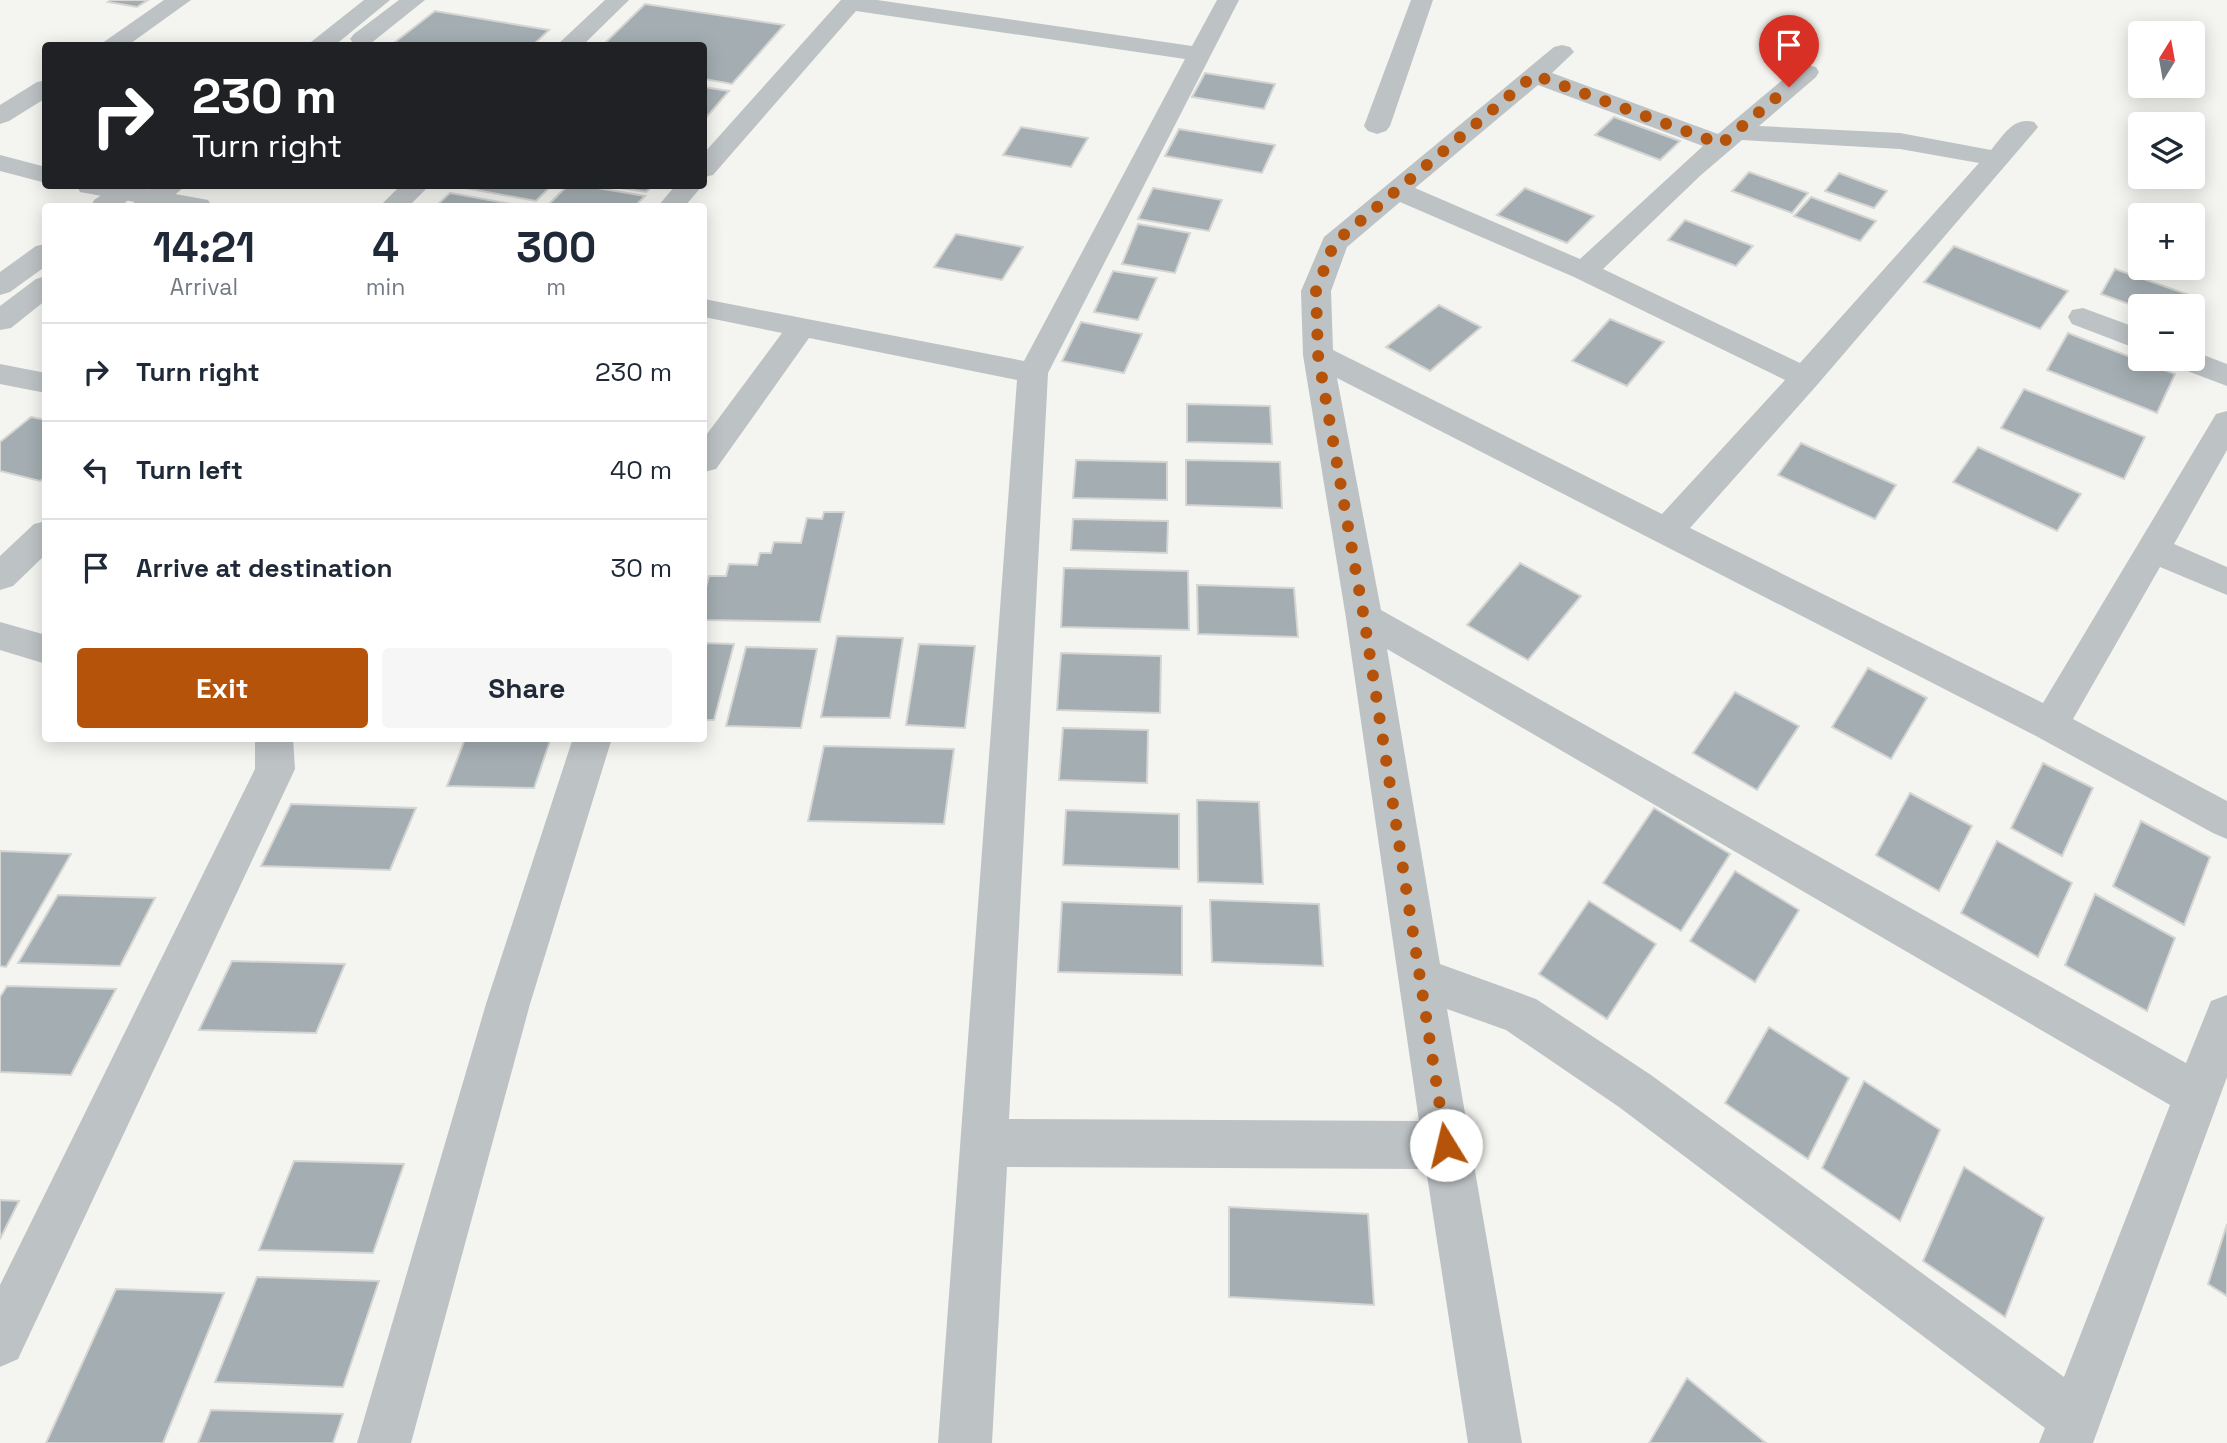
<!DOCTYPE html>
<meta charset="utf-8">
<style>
:root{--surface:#fff;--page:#f6f6f7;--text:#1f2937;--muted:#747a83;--line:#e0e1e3;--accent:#b45309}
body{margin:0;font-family:"Space Grotesk",sans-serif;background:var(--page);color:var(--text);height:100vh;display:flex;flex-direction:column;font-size:26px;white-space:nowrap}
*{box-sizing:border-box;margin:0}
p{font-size:23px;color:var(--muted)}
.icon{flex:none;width:38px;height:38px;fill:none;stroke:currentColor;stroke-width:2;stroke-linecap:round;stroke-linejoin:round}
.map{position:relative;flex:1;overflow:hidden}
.details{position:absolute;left:42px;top:203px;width:665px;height:539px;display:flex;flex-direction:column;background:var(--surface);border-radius:7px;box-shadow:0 4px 18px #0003}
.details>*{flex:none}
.guide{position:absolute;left:42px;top:42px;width:665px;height:147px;border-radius:7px;box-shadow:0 4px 18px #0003;background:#202124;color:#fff;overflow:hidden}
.needle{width:46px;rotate:11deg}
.buttons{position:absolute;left:2128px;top:21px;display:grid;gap:14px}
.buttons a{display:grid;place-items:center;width:77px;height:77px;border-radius:7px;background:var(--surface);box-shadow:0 4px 18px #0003;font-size:35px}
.pin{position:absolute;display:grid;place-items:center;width:60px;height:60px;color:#fff;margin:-72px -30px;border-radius:50% 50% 50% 0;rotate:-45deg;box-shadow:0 0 7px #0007}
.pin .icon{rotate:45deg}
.me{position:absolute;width:77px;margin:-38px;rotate:351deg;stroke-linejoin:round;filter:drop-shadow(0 0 5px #0008)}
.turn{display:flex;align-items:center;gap:24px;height:147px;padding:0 35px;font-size:32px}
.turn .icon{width:91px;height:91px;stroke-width:2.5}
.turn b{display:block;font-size:49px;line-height:60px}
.eta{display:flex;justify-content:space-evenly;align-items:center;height:119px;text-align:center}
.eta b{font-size:42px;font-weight:700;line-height:49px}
.primary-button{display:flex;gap:14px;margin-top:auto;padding:14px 35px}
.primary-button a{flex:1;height:80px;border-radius:7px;background:var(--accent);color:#fff;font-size:28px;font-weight:700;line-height:80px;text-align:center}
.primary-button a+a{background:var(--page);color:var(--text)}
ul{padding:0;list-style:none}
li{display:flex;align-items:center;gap:21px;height:98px;padding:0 35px;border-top:2px solid var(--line)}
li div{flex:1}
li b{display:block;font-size:26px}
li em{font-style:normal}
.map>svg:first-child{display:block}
</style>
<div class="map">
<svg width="2227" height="1443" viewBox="0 0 2227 1443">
<rect width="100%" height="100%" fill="#f4f4f0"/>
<g fill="#a4aeb2" stroke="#d5d5d3" stroke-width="2">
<polygon points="111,0 148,0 137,7 108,2"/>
<polygon points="645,4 784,25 732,84 704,79 704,46 602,46"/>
<polygon points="435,11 549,30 532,46 390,46"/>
<polygon points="1205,73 1275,84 1264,109 1192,97"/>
<polygon points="704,87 729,91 704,120"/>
<polygon points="1614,117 1680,141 1660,160 1595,135"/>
<polygon points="1021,127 1088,138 1071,167 1003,155"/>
<polygon points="1179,129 1275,145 1262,173 1165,156"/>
<polygon points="1749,172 1808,193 1792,213 1732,191"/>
<polygon points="1839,173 1887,191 1874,208 1825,191"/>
<polygon points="461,186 551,186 536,201 460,187"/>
<polygon points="567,186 586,186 645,196 635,206 547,206"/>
<polygon points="607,186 653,186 646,192"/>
<polygon points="1153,188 1222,200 1209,231 1138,219"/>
<polygon points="1525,188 1594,216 1567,243 1497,215"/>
<polygon points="450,193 523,206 436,206"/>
<polygon points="1811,197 1876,221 1860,241 1794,216"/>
<polygon points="1685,220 1753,246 1736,266 1668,240"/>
<polygon points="1138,224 1190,233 1175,273 1122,264"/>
<polygon points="956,234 1023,247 1002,280 934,267"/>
<polygon points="1954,246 2068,291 2040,329 1924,282"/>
<polygon points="2115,269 2198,298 2193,309 2193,306 2140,308 2101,294"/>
<polygon points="1113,271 1157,278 1138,320 1094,312"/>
<polygon points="1439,305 1481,327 1430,371 1386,347"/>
<polygon points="1610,319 1664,342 1627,386 1572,361"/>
<polygon points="1081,322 1142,334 1124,373 1062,361"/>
<polygon points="2068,333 2175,374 2157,413 2047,370"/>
<polygon points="2024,389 2145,437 2124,479 2001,428"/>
<polygon points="1187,404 1270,406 1272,444 1187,442"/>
<polygon points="31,417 46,420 46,477 40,481 0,471 0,442"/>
<polygon points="1801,443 1896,485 1875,519 1778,475"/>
<polygon points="1978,447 2081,494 2057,531 1953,482"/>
<polygon points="1076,460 1167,462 1167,500 1073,498"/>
<polygon points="1186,460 1280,462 1282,508 1186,505"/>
<polygon points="824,512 844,512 820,622 704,620 704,594 709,576 726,576 729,564 757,565 760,553 771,553 774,542 801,543 807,518 822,519"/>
<polygon points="1073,519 1168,521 1167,553 1071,550"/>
<polygon points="1520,563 1581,596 1528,660 1467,625"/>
<polygon points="1064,568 1188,571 1189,630 1061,627"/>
<polygon points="1197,585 1294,588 1298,637 1198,634"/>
<polygon points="837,636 903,638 890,718 821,717"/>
<polygon points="704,643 734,644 714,720 704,720"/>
<polygon points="919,644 975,646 965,728 906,725"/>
<polygon points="746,647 817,649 801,728 726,726"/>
<polygon points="1061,653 1161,656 1160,713 1057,710"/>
<polygon points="1868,668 1927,698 1891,759 1832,727"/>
<polygon points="1735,692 1799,726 1757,790 1693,753"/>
<polygon points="1063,728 1148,730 1147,783 1059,780"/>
<polygon points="478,738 551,738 534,788 447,786 465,739"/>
<polygon points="824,746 954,749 944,824 808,821"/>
<polygon points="2043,763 2093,788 2062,856 2011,828"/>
<polygon points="1910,793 1972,826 1939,891 1876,855"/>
<polygon points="1197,800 1259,802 1263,884 1198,882"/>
<polygon points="291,804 416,808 390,870 261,866"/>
<polygon points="1654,808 1730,854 1681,931 1603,883"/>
<polygon points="1066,810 1179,814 1179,869 1063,865"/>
<polygon points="2141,821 2210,857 2184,925 2113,886"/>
<polygon points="1997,841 2072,883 2038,957 1961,913"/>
<polygon points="0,851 71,854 6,967 0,966"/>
<polygon points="1735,871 1799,910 1755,982 1690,941"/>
<polygon points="2095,894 2175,938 2147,1011 2065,965"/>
<polygon points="58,895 155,898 120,966 18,963"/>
<polygon points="1210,900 1319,904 1323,966 1212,962"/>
<polygon points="1589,901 1656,944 1607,1019 1539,974"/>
<polygon points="1062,902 1182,906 1182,975 1058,972"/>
<polygon points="232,961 345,964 316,1033 199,1030"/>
<polygon points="7,986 116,989 71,1075 0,1072 0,997"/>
<polygon points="1769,1027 1849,1078 1808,1159 1725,1103"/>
<polygon points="1864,1081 1940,1130 1900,1221 1822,1168"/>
<polygon points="294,1161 404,1164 373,1253 259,1250"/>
<polygon points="1964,1167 2044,1218 2005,1317 1923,1261"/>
<polygon points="0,1200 19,1201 0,1239"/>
<polygon points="1229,1207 1368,1214 1374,1305 1229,1297"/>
<polygon points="2227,1224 2227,1296 2208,1284"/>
<polygon points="257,1277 379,1281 343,1387 215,1382"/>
<polygon points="116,1289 224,1293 163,1443 46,1443"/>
<polygon points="1687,1378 1766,1443 1649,1443"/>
<polygon points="211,1410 343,1414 333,1443 198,1443"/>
</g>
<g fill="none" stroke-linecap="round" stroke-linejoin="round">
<g fill="#bdc2c4" fill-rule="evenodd">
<polygon points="164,0 191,0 127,46 98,46"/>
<polygon points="605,0 629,0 582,46 556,46"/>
<path d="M841,0H877L1192,46L1217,0H1239L1048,373L1009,1119L1419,1121L1346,618L1303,355L1301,291L1324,237L1554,47L1562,45L1570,47L1574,52L1552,73L1718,134L1798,67L1807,65L1816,67L1819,72L1816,77L1759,126L1900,133L1991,150C2003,136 2013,116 2034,122L2038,127L2034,132L1817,385L1690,528L2043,703L2216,414L2227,411V450L2174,544L2227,567V595L2160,567L2073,719L2227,801V839L2213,833L2036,736L1337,378L1381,610L2186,1063L2211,1001L2227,995V1077L2093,1443H2039L2045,1428L1619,1107L1506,1030L1447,1009L1522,1443H1468L1426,1169L1007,1167L992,1443H938L1017,380L809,338L716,469L704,472V438L782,333L704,317V299L1024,361L1185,59L856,11L713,175L704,177V153ZM1538,85L1703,146L1580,259L1415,188ZM1742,140L1900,149L1979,163L1800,363L1603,269L1701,175ZM1400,202L1574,277L1785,380L1662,514L1333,350L1331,291L1347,247ZM1387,649L2170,1105L2064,1377L1651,1075L1536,999L1440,964Z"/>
<polygon points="1411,0 1433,0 1390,126 1386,131 1377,134 1368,131 1364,126"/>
<polygon points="46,80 46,98 9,121 0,124 0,105 37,82"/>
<polygon points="0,155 46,167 46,183 0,171"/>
<polygon points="77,186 131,186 208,200 212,206 157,206 80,192"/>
<polygon points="400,186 429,186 409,206 380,206"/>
<polygon points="675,186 702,186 685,206 658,206"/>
<polygon points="2083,308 2140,329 2140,350 2072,324 2068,317 2072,310"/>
<polygon points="2193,351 2227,364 2227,386 2174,366 2170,359 2193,359"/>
<polygon points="0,364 46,373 46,393 0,384"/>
<polygon points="46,521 46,554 13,586 0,590 0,556 34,524"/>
<polygon points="0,622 46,635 46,664 0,650"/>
<polygon points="255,738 293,738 295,769 18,1359 0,1367 0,1285 255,769"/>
<polygon points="573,738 612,738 530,1004 411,1443 357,1443 486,1004"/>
</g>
<g fill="#bdc2c4" fill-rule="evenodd">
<polygon points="364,0 390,0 334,46 306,46"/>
<polygon points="399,0 425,0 370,44 354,44 350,39 354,34"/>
<polygon points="115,186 145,186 121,206 91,206 94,200"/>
<polygon points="155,186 185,186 162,206 132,206 135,200"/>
<polygon points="46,244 46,266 10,292 0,295 0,272 36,246"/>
<polygon points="46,276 46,300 11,328 0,330 0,306 36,279"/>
</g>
</g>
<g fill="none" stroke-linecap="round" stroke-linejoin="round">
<polyline stroke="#b45309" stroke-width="12" stroke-dasharray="0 21.6" points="1446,1145 1364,618 1318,355 1316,291 1334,243 1534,75 1721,144 1789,87"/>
</g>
</svg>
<div class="buttons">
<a><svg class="needle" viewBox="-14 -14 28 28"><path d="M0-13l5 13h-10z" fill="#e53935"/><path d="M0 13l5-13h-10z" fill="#747a83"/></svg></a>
<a><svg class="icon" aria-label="layers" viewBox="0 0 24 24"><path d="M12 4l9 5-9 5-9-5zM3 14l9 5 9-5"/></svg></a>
<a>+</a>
<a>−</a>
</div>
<div class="pin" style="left:1789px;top:87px;background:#d93025"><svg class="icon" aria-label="arrive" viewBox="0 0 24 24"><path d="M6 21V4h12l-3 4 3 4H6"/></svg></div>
<svg class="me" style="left:1446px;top:1145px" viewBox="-20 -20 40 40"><circle r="19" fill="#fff"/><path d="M0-13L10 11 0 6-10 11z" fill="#b45309"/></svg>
<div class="guide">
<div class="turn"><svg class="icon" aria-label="right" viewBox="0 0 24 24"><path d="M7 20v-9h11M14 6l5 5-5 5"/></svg><div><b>230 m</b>Turn right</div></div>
</div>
<section class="details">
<div class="eta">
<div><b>14:21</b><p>Arrival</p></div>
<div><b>4</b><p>min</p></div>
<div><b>300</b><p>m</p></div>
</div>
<ul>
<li><svg class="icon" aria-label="right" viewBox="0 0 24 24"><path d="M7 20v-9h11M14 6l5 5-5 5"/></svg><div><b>Turn right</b></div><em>230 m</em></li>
<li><svg class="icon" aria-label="left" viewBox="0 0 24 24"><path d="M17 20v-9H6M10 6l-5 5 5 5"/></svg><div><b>Turn left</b></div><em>40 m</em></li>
<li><svg class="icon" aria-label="arrive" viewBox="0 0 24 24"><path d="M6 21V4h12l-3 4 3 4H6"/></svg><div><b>Arrive at destination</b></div><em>30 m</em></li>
</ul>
<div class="primary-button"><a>Exit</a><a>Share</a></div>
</section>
</div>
